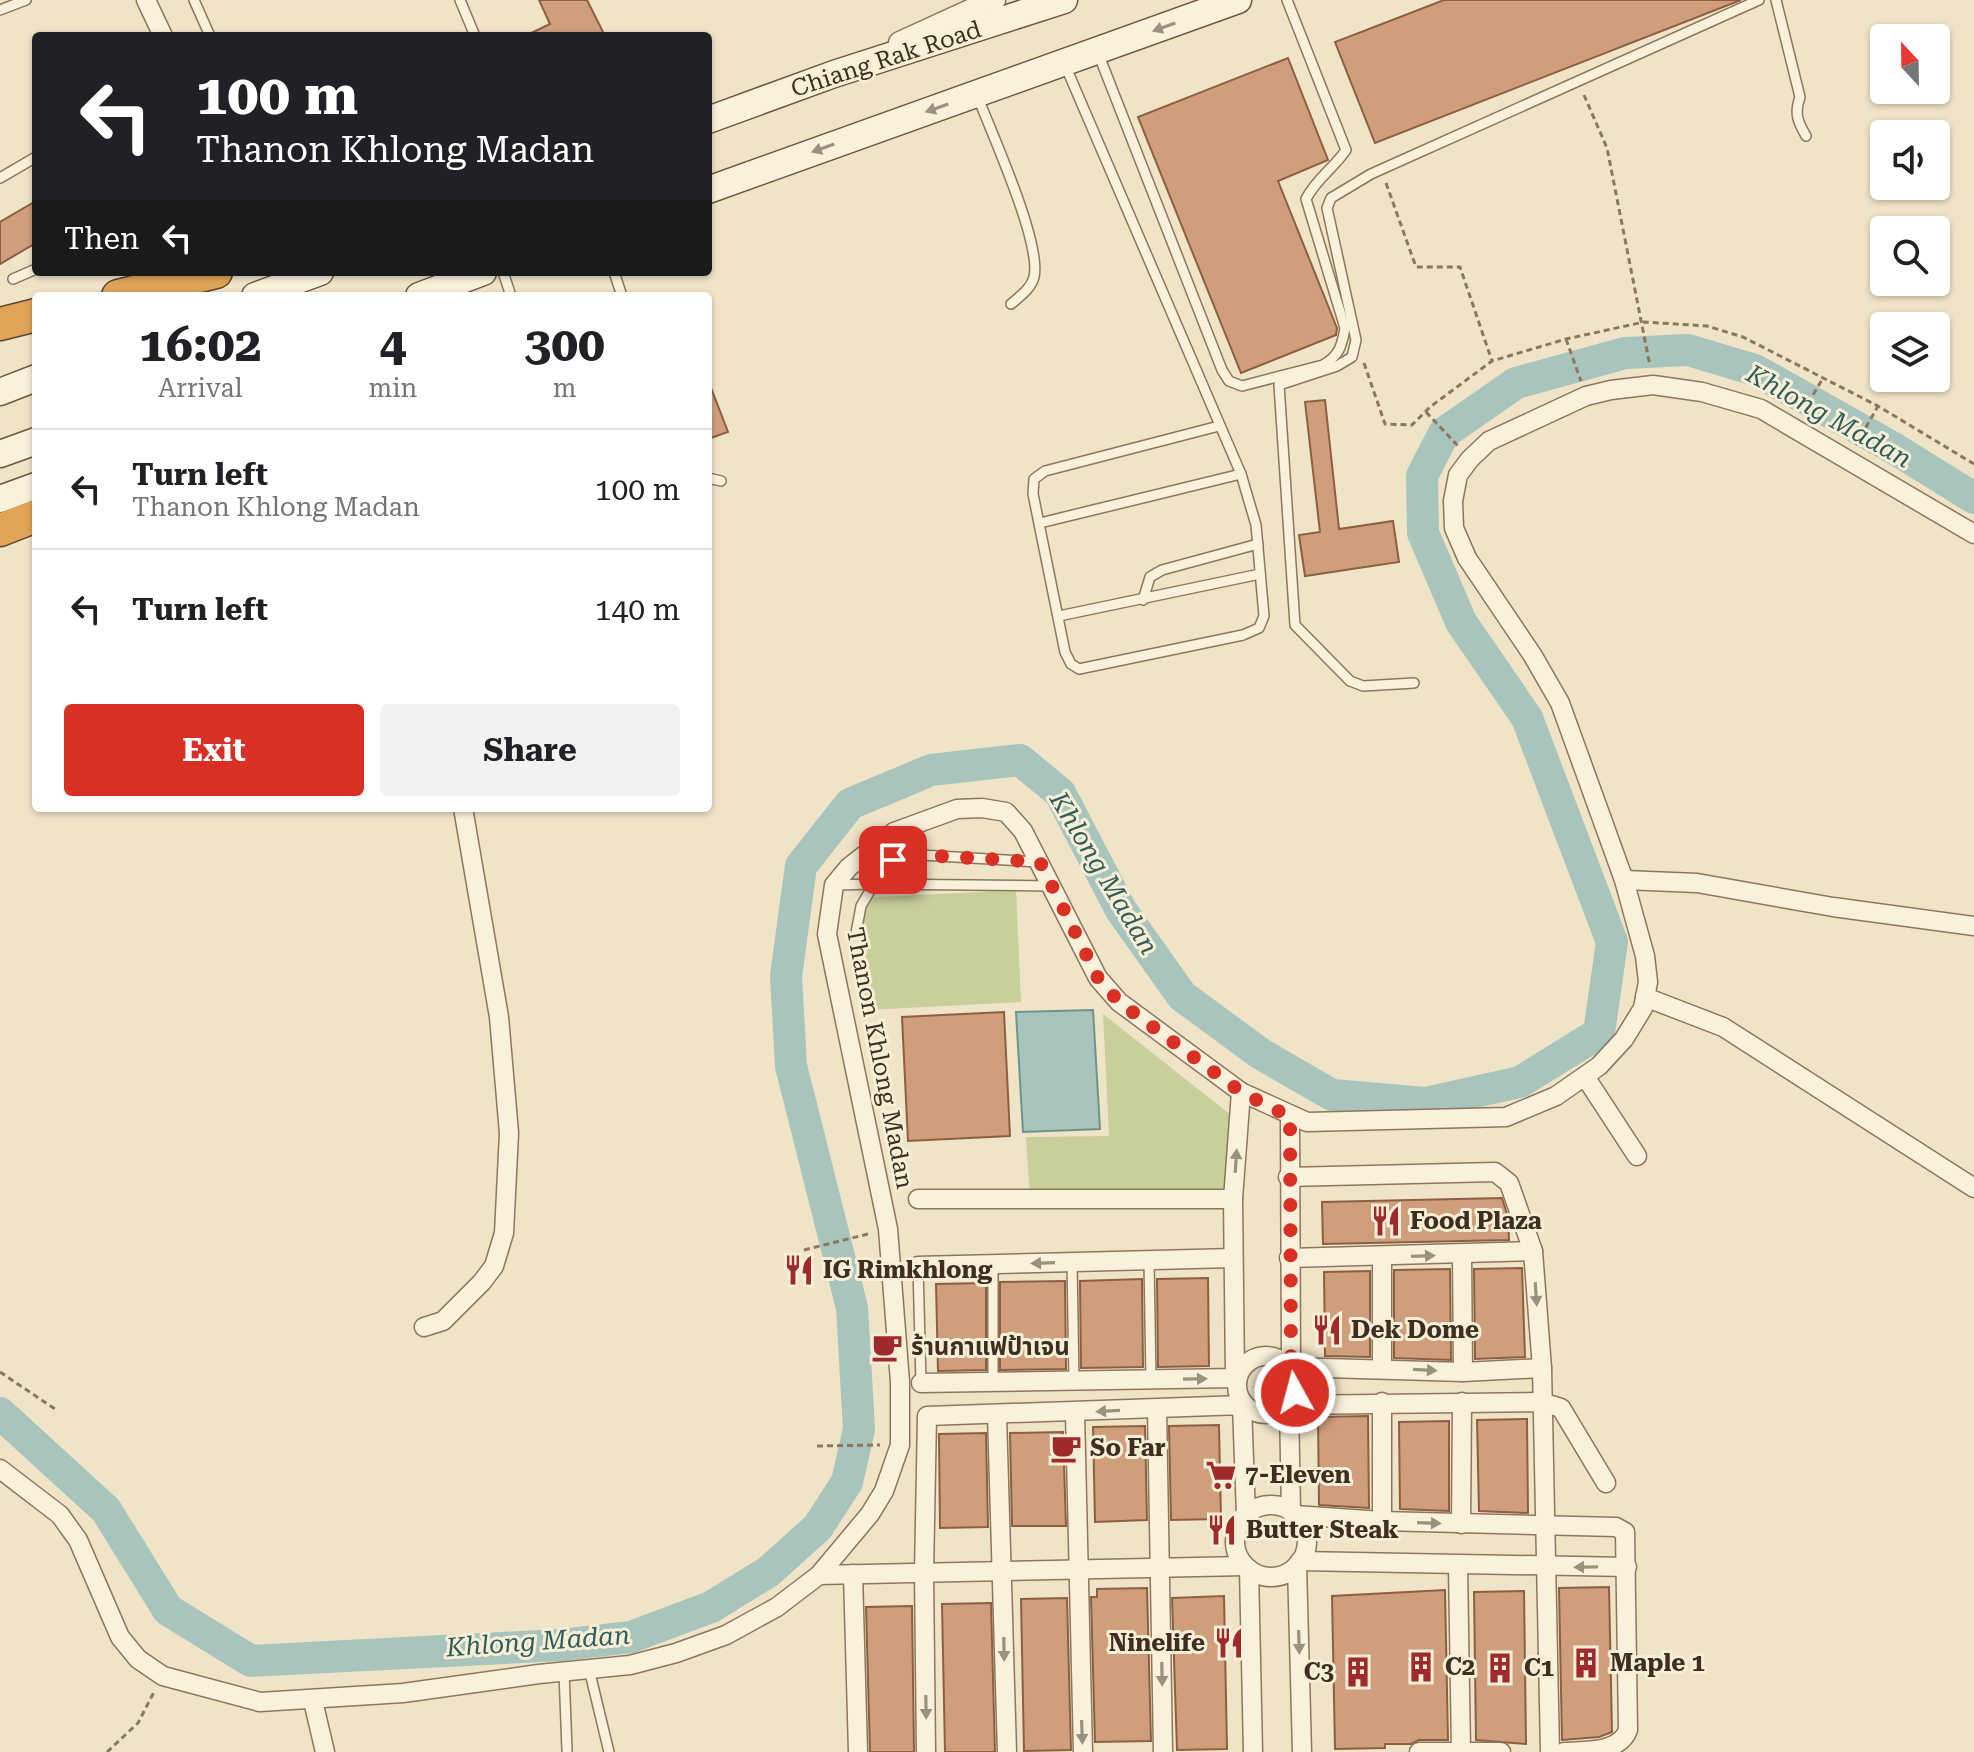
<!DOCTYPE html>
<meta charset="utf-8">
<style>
:root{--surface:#fff;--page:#f2f2f2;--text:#202124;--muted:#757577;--line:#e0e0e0;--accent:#d93025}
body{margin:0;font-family:"Roboto Serif","Noto Sans Thai",serif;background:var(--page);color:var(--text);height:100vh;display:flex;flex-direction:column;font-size:30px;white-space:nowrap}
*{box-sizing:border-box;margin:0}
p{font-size:26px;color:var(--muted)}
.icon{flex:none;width:44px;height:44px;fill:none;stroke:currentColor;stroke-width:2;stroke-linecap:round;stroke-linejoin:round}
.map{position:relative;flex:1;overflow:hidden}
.details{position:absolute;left:32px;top:292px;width:680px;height:520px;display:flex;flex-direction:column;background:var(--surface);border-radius:8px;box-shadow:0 2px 6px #0004}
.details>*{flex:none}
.top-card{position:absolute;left:32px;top:32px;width:680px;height:244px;border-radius:8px;box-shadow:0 2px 6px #0004;background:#202124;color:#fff;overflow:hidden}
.needle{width:52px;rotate:338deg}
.controls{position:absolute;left:1870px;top:24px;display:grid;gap:16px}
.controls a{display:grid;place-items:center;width:80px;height:80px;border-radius:8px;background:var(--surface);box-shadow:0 2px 6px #0004;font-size:40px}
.pin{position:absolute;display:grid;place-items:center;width:68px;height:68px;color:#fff;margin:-34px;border-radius:16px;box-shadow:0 4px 12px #0006}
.me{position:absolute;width:88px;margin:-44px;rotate:353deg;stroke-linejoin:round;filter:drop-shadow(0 0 6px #0008)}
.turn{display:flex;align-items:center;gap:28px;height:168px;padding:0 32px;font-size:36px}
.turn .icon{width:104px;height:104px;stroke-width:2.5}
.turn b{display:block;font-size:56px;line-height:68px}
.then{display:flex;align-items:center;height:76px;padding:0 32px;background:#0003;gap:16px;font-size:30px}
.eta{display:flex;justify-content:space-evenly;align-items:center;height:136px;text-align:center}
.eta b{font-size:48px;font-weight:700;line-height:56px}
.cta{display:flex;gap:16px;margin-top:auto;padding:16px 32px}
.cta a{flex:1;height:92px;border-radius:8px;background:var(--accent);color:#fff;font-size:32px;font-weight:700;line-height:92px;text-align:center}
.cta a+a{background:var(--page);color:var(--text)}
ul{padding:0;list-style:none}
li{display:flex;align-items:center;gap:24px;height:120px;padding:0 32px;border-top:2px solid var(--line)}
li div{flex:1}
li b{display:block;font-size:30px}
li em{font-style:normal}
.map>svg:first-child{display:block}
</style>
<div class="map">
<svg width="1974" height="1752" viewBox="0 0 1974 1752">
<rect width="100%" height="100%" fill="#f0e4c8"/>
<g fill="#c9cf9b">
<polygon points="1016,890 1021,1002 866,1010 861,898"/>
<polygon points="1103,1014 1231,1115 1225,1196 1030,1196 1026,1137 1109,1136"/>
</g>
<polygon fill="#a9c4bc" stroke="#6f938a" stroke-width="2" points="1093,1010 1100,1129 1023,1132 1016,1012"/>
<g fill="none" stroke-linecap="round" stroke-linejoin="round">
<polyline stroke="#a9c4bc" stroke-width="32" points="0,1413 106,1510 168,1610 251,1661 561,1645 631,1637 711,1607 768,1572 818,1527 847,1482 859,1429 852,1308 791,1066 786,976 801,866 850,804 931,770 1020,760 1060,793 1121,910 1182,996 1261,1054 1332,1095 1425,1103 1520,1082 1599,1033 1612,942 1527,718 1461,622 1423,533 1422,476 1444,433 1516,383 1625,353 1688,350 1755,370 1895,449 1974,498"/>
</g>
<g fill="#cf9f7d" stroke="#8d5f41" stroke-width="2">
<polygon points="539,0 587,0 605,36 525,36 550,24"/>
<polygon points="1444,0 1741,0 1375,143 1335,42"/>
<polygon points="1288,58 1328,160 1278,181 1337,328 1336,335 1241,373 1138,117"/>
<polygon points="36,201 36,243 0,264 0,222"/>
<polygon points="708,380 728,432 708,439"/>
<polygon points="1325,400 1339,529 1393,521 1399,562 1305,576 1299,535 1320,532 1305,402"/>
<polygon points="1004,1012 1010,1136 908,1141 902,1017"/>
<polygon points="1502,1198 1508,1217 1509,1240 1323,1244 1322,1202"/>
<polygon points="1522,1268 1525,1357 1475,1359 1474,1269"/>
<polygon points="1450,1269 1451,1360 1394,1358 1394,1270"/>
<polygon points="1370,1271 1370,1357 1325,1356 1324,1272"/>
<polygon points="1208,1278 1209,1366 1158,1367 1157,1279"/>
<polygon points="1142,1279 1143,1367 1081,1368 1080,1281"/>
<polygon points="1065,1281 1066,1369 1000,1370 1000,1282"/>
<polygon points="986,1283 986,1370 938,1371 936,1284"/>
<polygon points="1368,1416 1369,1508 1319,1505 1318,1417"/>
<polygon points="1527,1419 1528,1513 1479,1511 1477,1420"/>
<polygon points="1449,1421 1449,1511 1400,1509 1399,1422"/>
<polygon points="1219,1425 1221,1519 1171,1520 1169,1426"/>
<polygon points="1145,1426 1147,1520 1095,1522 1093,1427"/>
<polygon points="1063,1432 1066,1526 1012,1526 1010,1433"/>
<polygon points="986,1433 988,1527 940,1528 939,1434"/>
<polygon points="1609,1587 1612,1732 1599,1737 1562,1740 1559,1588"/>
<polygon points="1147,1588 1151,1741 1095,1742 1091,1597 1097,1597 1097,1589"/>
<polygon points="1445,1590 1448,1740 1419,1740 1411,1744 1385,1744 1385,1748 1335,1749 1332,1596"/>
<polygon points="1524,1591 1526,1744 1476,1740 1474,1592"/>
<polygon points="1224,1596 1227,1749 1177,1750 1172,1598"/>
<polygon points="1067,1598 1071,1750 1024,1751 1021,1599"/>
<polygon points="991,1603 995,1752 945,1752 942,1604"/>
<polygon points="912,1606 914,1752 870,1752 866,1607"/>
</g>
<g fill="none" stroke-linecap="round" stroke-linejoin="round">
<g stroke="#8d765c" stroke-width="12">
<g id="service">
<polyline points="194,0 210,36"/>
<polyline points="460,0 475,36"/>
<path d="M1776,0L1800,97C1794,114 1798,122 1806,136"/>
<polyline points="0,10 26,0"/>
<path d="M1098,53L1222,370L1229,381L1242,386L1323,365C1339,356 1342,346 1345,328L1306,199C1316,179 1334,168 1346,150L1287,0"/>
<polyline points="1065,65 1241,474 1256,525 1264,616 1259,628 1243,635 1079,669 1071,664 1065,652 1033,494 1034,479 1045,471 1219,426"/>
<path d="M977,95C991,132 1042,243 1034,277C1031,289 1020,296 1011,304"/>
<polyline points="0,178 36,157"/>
<polyline points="503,272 511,296"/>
<polyline points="614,272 622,296"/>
<polyline points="13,279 36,269"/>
<polyline points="708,478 721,481"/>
<polyline points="1040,523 1241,474"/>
<polyline points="1143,600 1150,577 1162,570 1258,544"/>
<polyline points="1059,616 1260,574"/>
<polyline points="1414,683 1363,686 1350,681 1295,625 1279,385 1337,366 1352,357 1356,340 1327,208 1331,198 1371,174 1759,0"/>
<polyline points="834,885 874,884 893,860 905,854 1038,862"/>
<polyline points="856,933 861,906 874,884 1052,886"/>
<polyline points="1149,1260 1151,1380"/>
<polyline points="1072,1262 1074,1381"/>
<polyline points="993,1264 993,1382"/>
<polyline points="918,1266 921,1383"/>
<polyline points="589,1669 609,1752"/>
<polyline points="564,1672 567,1750"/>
</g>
</g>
<g stroke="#8d765c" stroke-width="21">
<g id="minor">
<polyline points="146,0 163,36"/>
<polyline points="1624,880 1697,883 1833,907 1974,926"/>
<polyline points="1645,997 1723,1027 1974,1188"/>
<polyline points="1586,1078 1637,1156"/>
<polyline points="1290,1117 1291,1367 1463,1372 1542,1368"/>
<polyline points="1288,1177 1495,1172 1509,1183 1533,1251 1542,1368 1550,1752"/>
<polyline points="918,1199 1233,1199"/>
<polyline points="1462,1255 1463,1372"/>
<polyline points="1382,1257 1382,1368"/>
<polyline points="1289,1258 1533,1251"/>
<polyline points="918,1266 1233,1258"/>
<polyline points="424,1327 443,1321 482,1282 494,1266 504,1233 509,1133 499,1017 463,808"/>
<circle cx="1266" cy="1385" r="29"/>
<polyline points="921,1383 1235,1378 1233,1199 1241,1092"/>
<polyline points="1382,1402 1382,1521"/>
<polyline points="1157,1409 1163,1752"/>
<polyline points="1075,1413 1083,1752"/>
<polyline points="997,1415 1007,1752"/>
<polyline points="0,1469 60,1515 78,1540 120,1637 138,1659 163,1676 260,1702 403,1693 539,1674 630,1665 676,1653 726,1635 777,1607 819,1575 870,1514 884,1491 900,1445 900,1382 888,1229 827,934 834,885 849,867 894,832 957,809 982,808 1006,812 1023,831 1098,978 1119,1002 1241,1092 1307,1122 1506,1117 1556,1096 1599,1066 1624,1039 1643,1008 1648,982 1645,956 1624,880 1560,703 1533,656 1467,558 1454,528 1453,501 1458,475 1470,459 1489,441 1586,396 1611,390 1653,385 1702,392 1761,409 1974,534"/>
<circle cx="1271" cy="1541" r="36"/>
<polyline points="1291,1512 1289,1405 1542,1402 1561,1408 1606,1483"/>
<path d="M1295,1515L1382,1521L1616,1527L1625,1532L1628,1730C1620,1752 1588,1751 1564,1752"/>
<polyline points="1461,1524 1462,1402"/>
<polyline points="1300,1561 1627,1567"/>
<polyline points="1297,1565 1302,1752"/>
<polyline points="1458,1566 1461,1751"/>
<polyline points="1249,1569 1253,1752"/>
<polyline points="853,1574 858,1752"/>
<polyline points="819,1575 1245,1566"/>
<polyline points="313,1701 325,1752"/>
<polyline points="926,1752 924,1573 927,1416 1242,1405 1246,1515"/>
<polyline points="1419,1752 1501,1752"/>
</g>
</g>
<g stroke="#8d765c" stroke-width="25">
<polyline id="tertiary" points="900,43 994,0"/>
</g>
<g stroke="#6f573f" stroke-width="29">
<g id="secondary">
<polyline points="708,120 834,74 1064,0"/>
<polyline points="708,190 1238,0"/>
<polyline points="255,296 320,272"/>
<polyline points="419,296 483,272"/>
<polyline points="0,392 36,378"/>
<polyline points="0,454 36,441"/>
<polyline points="0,499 36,486"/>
</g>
</g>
<g stroke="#5b4430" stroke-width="35">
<g id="motorway">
<polyline points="118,296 216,272"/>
<polyline points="0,324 36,315"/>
<polyline points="0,530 36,516"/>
</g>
</g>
<g stroke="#8d765c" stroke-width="3" stroke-dasharray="6 4" stroke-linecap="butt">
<polyline points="1584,95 1607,148 1650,366"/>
<polyline points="1386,183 1416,267 1460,267 1492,361"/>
<polyline points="1566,339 1581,381"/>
<polyline points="1364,363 1385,424 1412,425 1430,407 1492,361 1566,339 1644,322 1707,326 1743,337 1878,406 1974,464"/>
<polyline points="1426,412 1459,447"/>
<polyline points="1803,412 1823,378"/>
<polyline points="1856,445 1878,406"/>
<polyline points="804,1250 872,1233"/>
<polyline points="0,1372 58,1411"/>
<polyline points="817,1446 880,1445"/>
<polyline points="107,1752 138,1723 155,1690"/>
</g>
<use href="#service" stroke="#faf1dc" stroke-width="9"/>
<use href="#minor" stroke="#faf1dc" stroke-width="18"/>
<use href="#tertiary" stroke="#faf1dc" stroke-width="22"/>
<use href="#secondary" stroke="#faf1dc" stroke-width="26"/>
<use href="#motorway" stroke="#e0a458" stroke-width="32"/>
</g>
<defs><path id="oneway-solid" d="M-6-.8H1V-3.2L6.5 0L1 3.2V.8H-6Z" transform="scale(2)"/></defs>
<g fill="#9c907e">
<use href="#oneway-solid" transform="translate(1164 27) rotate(160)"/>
<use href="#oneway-solid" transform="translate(937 108) rotate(161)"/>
<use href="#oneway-solid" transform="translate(823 148) rotate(160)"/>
<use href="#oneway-solid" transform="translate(1236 1161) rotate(-86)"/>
<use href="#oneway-solid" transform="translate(1423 1256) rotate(-2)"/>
<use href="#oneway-solid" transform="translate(1043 1263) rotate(178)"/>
<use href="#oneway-solid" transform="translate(1536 1294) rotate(86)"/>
<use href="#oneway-solid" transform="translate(1425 1370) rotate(3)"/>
<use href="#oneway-solid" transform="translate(1195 1379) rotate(-1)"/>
<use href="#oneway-solid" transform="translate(1108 1411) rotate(177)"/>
<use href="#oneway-solid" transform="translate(1429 1523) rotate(2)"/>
<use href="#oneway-solid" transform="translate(1586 1567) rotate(179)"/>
<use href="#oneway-solid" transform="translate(1299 1642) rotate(88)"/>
<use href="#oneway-solid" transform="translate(1004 1649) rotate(89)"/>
<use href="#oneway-solid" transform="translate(1162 1674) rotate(89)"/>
<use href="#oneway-solid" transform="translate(926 1707) rotate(89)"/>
<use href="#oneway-solid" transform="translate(1082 1732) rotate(88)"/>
</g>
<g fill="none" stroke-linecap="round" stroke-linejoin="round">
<polyline stroke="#d93025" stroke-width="14" stroke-dasharray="0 25.2" points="893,860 905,854 1040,862 1098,978 1119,1002 1241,1092 1290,1117 1291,1367 1296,1381 1295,1393"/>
</g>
<defs>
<g id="restaurant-bare" transform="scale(2.4)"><path d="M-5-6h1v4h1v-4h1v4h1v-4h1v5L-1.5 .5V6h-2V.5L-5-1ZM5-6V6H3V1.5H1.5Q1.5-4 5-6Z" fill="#9e2a2b" stroke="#f7eed8" stroke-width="2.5" paint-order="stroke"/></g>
<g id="cafe-bare" transform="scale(2.4)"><path d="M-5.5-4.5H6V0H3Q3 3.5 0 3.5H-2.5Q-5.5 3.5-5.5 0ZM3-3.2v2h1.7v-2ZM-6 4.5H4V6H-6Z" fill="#9e2a2b" stroke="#f7eed8" stroke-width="2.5" paint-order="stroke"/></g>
<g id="supermarket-bare" transform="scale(2.4)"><path d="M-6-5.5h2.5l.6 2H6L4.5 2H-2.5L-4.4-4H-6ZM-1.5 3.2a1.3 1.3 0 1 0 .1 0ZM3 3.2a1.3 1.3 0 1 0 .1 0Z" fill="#9e2a2b" stroke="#f7eed8" stroke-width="2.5" paint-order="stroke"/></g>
<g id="building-bare" transform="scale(2.4)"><path d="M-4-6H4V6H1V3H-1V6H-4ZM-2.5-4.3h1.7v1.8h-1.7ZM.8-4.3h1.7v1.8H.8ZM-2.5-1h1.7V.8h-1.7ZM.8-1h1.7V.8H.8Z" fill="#9e2a2b" stroke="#f7eed8" stroke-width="2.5" paint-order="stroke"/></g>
</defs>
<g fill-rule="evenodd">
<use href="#restaurant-bare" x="1386" y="1221"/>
<use href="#restaurant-bare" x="799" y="1270"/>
<use href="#restaurant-bare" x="1327" y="1330"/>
<use href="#cafe-bare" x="887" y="1347"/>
<use href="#cafe-bare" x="1066" y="1448"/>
<use href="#supermarket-bare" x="1221" y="1475"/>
<use href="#restaurant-bare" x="1222" y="1530"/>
<use href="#restaurant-bare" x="1229" y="1643"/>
<use href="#building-bare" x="1586" y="1663"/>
<use href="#building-bare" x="1421" y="1667"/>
<use href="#building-bare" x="1500" y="1668"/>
<use href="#building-bare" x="1358" y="1672"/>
</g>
<g text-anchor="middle" stroke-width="6" stroke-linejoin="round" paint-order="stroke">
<g font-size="24" fill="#3d2e20" stroke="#f7eed8">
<text transform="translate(886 59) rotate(-18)" y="8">Chiang Rak Road</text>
<text transform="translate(880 1058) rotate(79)" y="8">Thanon Khlong Madan</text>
</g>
<g font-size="24" font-weight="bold" fill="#3d2e20" stroke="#f7eed8" text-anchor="start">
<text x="1410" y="1229">Food Plaza</text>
<text x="823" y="1278">IG Rimkhlong</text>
<text x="1351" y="1338">Dek Dome</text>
<text x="911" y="1355">ร้านกาแฟป้าเจน</text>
<text x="1090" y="1456">So Far</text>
<text x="1245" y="1483">7-Eleven</text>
<text x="1246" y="1538">Butter Steak</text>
<text x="1205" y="1651" text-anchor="end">Ninelife</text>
<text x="1610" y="1671">Maple 1</text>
<text x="1445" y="1675">C2</text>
<text x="1524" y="1676">C1</text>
<text x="1334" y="1680" text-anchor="end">C3</text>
</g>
<g font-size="26" font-style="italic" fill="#2f5d5a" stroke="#f7eed8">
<text transform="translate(1829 416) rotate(29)" y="9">Khlong Madan</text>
<text transform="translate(1104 873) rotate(59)" y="9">Khlong Madan</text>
<text transform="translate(538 1641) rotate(-4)" y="9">Khlong Madan</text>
</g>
</g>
</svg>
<div class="controls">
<a><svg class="needle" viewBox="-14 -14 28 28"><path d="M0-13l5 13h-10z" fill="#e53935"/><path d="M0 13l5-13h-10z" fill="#757577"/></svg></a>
<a><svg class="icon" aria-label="sound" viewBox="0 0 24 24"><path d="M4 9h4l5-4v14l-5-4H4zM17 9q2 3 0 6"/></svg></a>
<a><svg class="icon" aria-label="search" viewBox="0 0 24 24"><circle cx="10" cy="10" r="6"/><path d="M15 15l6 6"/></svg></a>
<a><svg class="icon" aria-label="layers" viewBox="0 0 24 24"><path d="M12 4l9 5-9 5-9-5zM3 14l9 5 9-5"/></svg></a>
</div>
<div class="pin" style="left:893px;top:860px;background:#d93025"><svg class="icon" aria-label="arrive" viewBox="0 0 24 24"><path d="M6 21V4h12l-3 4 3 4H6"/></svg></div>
<svg class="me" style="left:1295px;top:1393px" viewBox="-20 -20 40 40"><circle r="17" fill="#d93025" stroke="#fff" stroke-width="3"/><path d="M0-11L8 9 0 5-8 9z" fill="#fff"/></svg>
<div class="top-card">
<div class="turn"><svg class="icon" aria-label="left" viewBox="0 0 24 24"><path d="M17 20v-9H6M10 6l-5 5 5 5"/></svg><div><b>100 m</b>Thanon Khlong Madan</div></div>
<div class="then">Then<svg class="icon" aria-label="left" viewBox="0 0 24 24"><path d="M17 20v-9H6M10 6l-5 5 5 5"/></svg></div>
</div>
<section class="details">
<div class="eta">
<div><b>16:02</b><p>Arrival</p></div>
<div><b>4</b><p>min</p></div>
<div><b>300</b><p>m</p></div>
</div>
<ul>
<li><svg class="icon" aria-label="left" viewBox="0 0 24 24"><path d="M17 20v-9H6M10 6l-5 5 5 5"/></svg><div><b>Turn left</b><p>Thanon Khlong Madan</p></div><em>100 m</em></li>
<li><svg class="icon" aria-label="left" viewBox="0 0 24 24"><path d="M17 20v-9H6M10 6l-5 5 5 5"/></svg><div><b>Turn left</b></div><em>140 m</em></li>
</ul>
<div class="cta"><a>Exit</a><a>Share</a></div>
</section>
</div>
